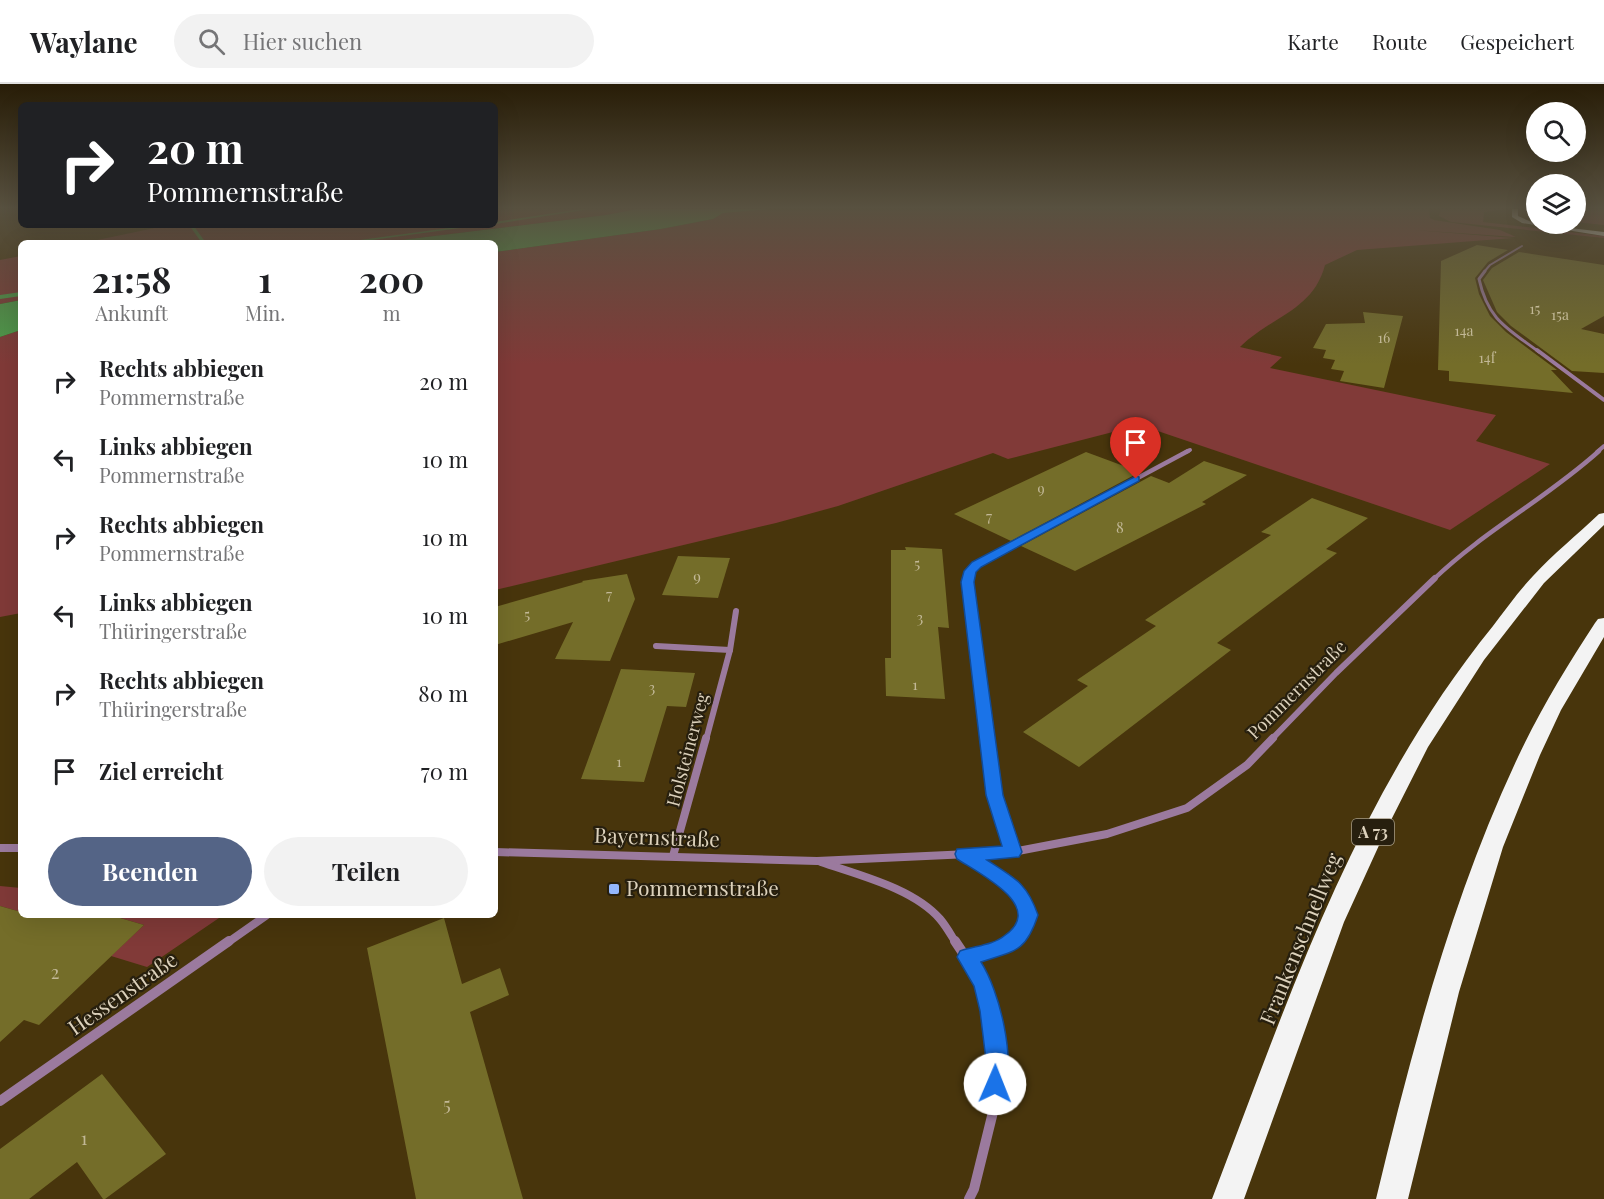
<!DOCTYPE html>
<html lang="de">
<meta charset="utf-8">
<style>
:root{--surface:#fff;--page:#f2f2f2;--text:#202124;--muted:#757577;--line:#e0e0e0;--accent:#546486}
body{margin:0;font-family:"Playfair Display",serif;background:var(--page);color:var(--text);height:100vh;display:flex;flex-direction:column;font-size:22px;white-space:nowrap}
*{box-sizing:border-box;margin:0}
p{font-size:20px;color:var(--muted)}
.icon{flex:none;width:33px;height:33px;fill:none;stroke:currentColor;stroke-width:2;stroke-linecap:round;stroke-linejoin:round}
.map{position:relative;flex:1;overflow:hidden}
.panel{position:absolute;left:18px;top:156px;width:480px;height:678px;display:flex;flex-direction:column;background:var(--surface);border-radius:9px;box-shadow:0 6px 24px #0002}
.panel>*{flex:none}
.top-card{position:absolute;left:18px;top:18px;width:480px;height:126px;border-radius:9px;box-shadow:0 6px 24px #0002;background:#202124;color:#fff;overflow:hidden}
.buttons{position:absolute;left:1526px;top:18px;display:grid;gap:12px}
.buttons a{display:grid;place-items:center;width:60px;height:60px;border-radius:50%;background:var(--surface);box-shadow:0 6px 24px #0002;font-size:30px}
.pin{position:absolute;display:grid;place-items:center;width:51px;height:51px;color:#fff;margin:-62px -26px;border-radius:50% 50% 50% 0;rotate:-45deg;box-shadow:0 0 6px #0007}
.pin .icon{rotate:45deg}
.me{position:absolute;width:66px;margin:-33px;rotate:1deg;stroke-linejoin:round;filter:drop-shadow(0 0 4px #0008)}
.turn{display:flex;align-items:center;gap:21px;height:126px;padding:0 30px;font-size:27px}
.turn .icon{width:78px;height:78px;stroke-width:2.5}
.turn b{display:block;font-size:42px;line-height:51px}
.eta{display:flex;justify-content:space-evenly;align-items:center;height:102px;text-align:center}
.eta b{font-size:36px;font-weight:700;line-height:42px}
.cta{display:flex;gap:12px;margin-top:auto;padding:12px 30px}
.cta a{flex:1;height:69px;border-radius:36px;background:var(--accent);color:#fff;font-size:24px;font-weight:700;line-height:69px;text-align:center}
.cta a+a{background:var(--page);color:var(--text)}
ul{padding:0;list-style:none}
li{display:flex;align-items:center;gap:18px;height:78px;padding:0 30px}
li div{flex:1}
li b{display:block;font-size:22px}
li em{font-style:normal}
header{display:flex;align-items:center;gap:36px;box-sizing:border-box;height:84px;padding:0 30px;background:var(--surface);border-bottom:2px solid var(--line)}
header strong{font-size:28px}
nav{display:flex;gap:33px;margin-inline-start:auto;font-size:21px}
.search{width:420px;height:54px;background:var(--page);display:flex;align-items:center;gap:15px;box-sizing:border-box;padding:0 21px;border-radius:33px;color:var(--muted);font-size:22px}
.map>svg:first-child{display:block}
</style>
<header>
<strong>Waylane</strong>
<div class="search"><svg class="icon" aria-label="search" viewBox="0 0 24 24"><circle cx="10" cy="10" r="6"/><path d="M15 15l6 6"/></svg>Hier suchen</div>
<nav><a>Karte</a><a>Route</a><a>Gespeichert</a></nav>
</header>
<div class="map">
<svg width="1604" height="1115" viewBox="0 0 1604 1115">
<rect width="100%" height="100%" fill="#48350c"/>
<g fill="#813a38">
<polygon points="495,125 637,125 606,131 377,159 83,159 169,141 495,141"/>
<path d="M1429,125L1430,134L1434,136L1500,146L1516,153L1414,146L1513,154L1357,166L1325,181C1313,227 1270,233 1240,263L1282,273L1270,284L1496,331L1476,357L1550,380L1450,446L1140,341L1008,375L993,369L838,422L776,439L495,506V168L661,145L713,135L723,129L752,126Z"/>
<polygon points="1441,125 1505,125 1484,128 1483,138 1604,152 1604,154 1451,138 1439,132"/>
<polygon points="1575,125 1604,125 1604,141 1575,138"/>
<polygon points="21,172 21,216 0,220 0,176"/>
<polygon points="21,246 21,529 0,533 0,253"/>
<polygon points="0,802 21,804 21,828 0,822"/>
<polygon points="110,831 219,831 219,834 147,883 111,872 144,841"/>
</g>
<g fill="#4ca14b">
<polygon points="637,125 770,125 723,129 713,135 661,145 495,168 495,159 377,159 606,131"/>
<polygon points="21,216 21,246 0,253 0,220"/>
</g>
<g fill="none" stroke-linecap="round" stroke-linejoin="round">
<g fill="#4ca14b" fill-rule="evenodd">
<polygon points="581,125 590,125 495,140 495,138"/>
<polygon points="189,141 193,141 206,159 202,159"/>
<polygon points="471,141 482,141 350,159 338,159"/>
<polygon points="21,208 21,212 0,215 0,211"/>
</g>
</g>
<g fill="#746d29">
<polygon points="1477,161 1508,166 1488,178 1475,194 1479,210 1490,232 1506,248 1557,286 1551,286 1573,309 1449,297 1449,287 1438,286 1441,177"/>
<polygon points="1519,168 1604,181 1604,232 1581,245 1604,250 1604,289 1572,287 1511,242 1497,228 1483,196 1492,184"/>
<polygon points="1363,228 1403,232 1384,304 1340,297 1344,287 1331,285 1335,276 1323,274 1326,266 1313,264 1326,240 1365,239"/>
<polygon points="1086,368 1140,388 1011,457 954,430"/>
<polygon points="1204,377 1247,391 1202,418 1206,420 1075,487 1021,462 1151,392 1169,399"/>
<polygon points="1312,414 1368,434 1326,465 1337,469 1217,559 1231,566 1079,683 1023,648 1088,602 1077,596 1156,542 1145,536 1271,451 1261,448"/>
<polygon points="905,463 942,465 949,544 938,543 945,615 886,612 885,574 891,574 891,466 906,466"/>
<polygon points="678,472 730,474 718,514 662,511"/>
<polygon points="627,490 635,515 610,577 555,575 573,538 495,561 495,523 583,498 582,497"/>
<polygon points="621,585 695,589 686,623 667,622 644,698 581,695"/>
<polygon points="0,822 21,828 21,831 110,831 144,841 39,941 24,936 0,958"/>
<polygon points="444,834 462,900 500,884 509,911 470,928 523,1115 416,1115 367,864"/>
<polygon points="102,990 166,1070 105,1115 103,1115 77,1078 29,1115 0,1115 0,1065"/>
</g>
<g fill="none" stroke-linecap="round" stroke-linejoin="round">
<polyline stroke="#9b7a9e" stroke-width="2" points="1484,188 1490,181 1522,162"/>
<path stroke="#9b7a9e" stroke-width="3" d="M1485,187L1479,195C1488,236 1507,244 1539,268"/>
<g stroke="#9b7a9e" stroke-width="4">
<polyline points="1537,266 1604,316"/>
<polyline points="1186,368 1190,366"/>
<polyline points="1597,368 1604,362"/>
</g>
<g stroke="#9b7a9e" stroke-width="4.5">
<polyline points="968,495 970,487 977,480 1188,367"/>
<path d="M1434,495C1484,447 1547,414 1599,367"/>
</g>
<g stroke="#9b7a9e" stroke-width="6">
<polyline points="969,494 988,656"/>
<polyline points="656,562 730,566"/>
<polyline points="706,656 730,566 736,527"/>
<polyline points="1271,656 1336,589 1435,494"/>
</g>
<g stroke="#9b7a9e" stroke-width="8">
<polyline points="988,654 995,711 1013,768"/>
<polyline points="0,764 21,764"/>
<polyline points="495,768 817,777 1013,768 1107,750 1187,724 1247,681 1273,654"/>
<path d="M964,770C987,784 1031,803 1026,836C1024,846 1019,853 1011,859"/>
<polyline points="673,772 706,654"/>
<path d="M821,778C858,791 913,804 940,835C946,842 951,851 956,859"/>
<polyline points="227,859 267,831"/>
</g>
<g stroke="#9b7a9e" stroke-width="10">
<polyline points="955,857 983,899 991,927 997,976 994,1024 974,1105 969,1115"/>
<polyline points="967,873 998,865 1013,857"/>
<polyline points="0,1017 229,857"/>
</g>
<g fill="#f3f3f3" fill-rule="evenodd">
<polygon points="1512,125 1518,125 1518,132 1536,140 1604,148 1604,152 1522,139 1512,133"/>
<polygon points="1536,125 1536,130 1534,129 1533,127"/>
<path d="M1604,429V441L1544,499L1484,576L1428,663L1386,746L1344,838L1244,1115H1212C1289,914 1355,712 1493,542C1506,525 1518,508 1533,492C1553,470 1577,451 1599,430Z"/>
<path d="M1604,534V553L1561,626L1540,671L1503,763L1459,908L1408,1115H1376C1412,965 1452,813 1518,673C1540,626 1567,582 1595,539L1598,535Z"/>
</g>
</g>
<linearGradient id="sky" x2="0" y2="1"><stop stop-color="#281d07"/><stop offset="0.44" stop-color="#585140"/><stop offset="1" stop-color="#585140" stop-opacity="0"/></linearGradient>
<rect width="1604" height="281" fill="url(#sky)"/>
<path fill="#1a73e8" stroke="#114b97" stroke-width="1.5" d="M1136,392L1139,393V397L981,483L976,488L974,498L1003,711L1022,768L1019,773L987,776C1015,794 1027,799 1038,831C1026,868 1015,867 981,878C999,906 1017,976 1003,1008L995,1011L987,1008L984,1000L986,976L980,927L974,902L957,873L960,867C974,862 993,861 1004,852C1047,823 980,790 957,775L955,770L957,765L1002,762L986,711L961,498L964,487L972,478Z"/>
<rect fill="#93b7fd" stroke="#271f0e" stroke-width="2" x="608" y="799" width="12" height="12" rx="3"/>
<g text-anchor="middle" stroke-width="4.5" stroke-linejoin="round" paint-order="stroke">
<g font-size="14" fill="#c2b896">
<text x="1535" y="230">15</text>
<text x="1560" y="236">15a</text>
<text x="1464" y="252">14a</text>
<text x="1384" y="259">16</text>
<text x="1487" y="279">14f</text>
<text x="1041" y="410">9</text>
</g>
<g font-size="15" fill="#c2b896">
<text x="989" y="438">7</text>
<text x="1120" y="449">8</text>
<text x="917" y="485">5</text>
<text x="697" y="498">9</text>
<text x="609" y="516">7</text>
<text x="527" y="536">5</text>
<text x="920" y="539">3</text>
<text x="915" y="606">1</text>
<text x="652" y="609">3</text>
<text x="619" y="683">1</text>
</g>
<rect fill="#271f0e" stroke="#a69c87" stroke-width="1.5" x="1352" y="735" width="42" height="26" rx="4.5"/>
<g font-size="16" font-weight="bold" fill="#dcd1bb">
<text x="1373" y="754">A 73</text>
</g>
<g font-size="18" fill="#dcd1bb" stroke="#271f0e">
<text transform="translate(1297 606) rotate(-45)" y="6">Pommernstraße</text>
<text transform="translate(688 666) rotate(-75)" y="6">Holsteinerweg</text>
</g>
<g font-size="18" fill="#c2b896">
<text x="55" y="895">2</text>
<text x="447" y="1027">5</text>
<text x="84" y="1061">1</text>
</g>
<g font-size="21" fill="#dcd1bb" stroke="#271f0e">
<text transform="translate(657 754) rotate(2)" y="7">Bayernstraße</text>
<text transform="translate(1301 855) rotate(-68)" y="7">Frankenschnellweg</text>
<text transform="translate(123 910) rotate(-35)" y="7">Hessenstraße</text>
</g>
<g font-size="21" fill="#dcd1bb" stroke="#271f0e" text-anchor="start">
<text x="626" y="812">Pommernstraße</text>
</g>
</g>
</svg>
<div class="buttons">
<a><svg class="icon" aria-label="search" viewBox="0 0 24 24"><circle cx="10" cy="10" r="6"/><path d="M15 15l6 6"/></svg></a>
<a><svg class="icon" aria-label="layers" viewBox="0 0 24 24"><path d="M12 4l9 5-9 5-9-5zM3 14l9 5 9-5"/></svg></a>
</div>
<div class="pin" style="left:1136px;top:395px;background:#d93025"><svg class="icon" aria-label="arrive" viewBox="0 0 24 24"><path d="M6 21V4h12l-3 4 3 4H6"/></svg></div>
<svg class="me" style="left:995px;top:1000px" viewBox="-20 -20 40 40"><circle r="19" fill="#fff"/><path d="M0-13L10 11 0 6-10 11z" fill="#1a73e8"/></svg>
<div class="top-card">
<div class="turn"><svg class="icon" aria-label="right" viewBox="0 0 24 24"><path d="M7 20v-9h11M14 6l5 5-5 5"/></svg><div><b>20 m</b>Pommernstraße</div></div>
</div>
<section class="panel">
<div class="eta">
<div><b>21:58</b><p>Ankunft</p></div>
<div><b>1</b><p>Min.</p></div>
<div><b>200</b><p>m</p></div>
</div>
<ul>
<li><svg class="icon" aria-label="right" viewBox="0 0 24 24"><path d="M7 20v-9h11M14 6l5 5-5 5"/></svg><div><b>Rechts abbiegen</b><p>Pommernstraße</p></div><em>20 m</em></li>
<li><svg class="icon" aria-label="left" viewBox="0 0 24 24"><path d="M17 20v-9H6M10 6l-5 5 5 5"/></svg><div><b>Links abbiegen</b><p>Pommernstraße</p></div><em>10 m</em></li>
<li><svg class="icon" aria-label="right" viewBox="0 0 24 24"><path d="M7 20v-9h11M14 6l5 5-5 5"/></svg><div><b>Rechts abbiegen</b><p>Pommernstraße</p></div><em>10 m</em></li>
<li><svg class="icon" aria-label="left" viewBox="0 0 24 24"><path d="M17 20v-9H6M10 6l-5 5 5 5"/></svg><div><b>Links abbiegen</b><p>Thüringerstraße</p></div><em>10 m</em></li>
<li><svg class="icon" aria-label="right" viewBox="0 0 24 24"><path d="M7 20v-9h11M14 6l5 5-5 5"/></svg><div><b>Rechts abbiegen</b><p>Thüringerstraße</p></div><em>80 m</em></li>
<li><svg class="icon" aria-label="arrive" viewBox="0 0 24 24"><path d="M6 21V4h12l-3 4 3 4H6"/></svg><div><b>Ziel erreicht</b></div><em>70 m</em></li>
</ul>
<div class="cta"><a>Beenden</a><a>Teilen</a></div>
</section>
</div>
